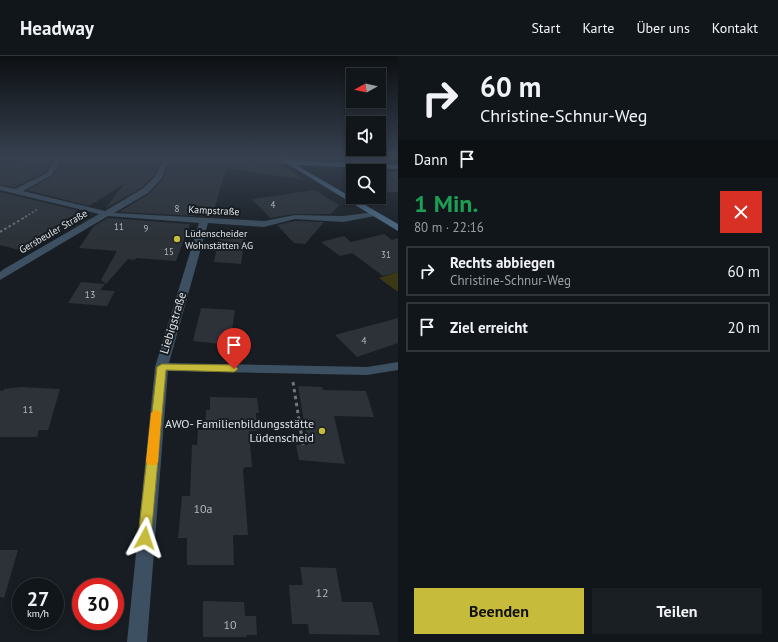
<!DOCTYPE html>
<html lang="de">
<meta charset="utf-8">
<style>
:root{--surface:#11161a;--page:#1a1f23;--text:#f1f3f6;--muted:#9c9fa2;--line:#303539;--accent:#c7bb3b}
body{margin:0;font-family:"PT Sans",sans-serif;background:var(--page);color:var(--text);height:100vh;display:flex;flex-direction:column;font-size:15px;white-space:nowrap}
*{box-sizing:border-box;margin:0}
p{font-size:13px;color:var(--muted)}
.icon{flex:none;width:22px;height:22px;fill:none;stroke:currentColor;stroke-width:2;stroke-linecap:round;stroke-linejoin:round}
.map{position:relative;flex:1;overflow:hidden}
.details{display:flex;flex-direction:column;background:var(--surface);width:380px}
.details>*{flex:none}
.hud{background:#11161a;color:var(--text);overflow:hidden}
.needle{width:26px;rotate:262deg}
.buttons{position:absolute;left:346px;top:12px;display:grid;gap:8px}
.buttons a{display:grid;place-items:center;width:40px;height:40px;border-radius:0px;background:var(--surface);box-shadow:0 2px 6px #0003,0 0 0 1px var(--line);font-size:20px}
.speed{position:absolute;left:12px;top:522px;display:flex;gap:8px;font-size:20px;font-weight:700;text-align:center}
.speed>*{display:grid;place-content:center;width:52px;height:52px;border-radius:50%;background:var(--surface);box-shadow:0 2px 6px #0003,0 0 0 1px var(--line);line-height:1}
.speed small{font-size:10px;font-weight:400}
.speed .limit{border:6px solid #d22;background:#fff;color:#111}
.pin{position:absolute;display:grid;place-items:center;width:34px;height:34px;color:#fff;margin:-41px -17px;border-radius:50% 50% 50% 0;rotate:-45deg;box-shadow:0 0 4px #0007}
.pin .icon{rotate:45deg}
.me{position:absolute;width:44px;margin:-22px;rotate:5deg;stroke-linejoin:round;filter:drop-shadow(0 0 3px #0008)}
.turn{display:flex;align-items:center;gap:14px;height:84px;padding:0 16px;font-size:18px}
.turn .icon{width:52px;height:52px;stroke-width:2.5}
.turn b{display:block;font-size:28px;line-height:34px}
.then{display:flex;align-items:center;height:38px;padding:0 16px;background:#0003;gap:8px;font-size:15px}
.round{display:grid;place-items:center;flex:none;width:42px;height:42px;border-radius:0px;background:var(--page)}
.head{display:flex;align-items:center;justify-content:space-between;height:68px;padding:0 16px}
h1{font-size:24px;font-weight:600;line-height:30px;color:#1e9e55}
.primary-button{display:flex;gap:8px;margin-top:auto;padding:8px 16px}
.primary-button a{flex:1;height:46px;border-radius:0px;background:var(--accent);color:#111;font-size:16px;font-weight:600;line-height:46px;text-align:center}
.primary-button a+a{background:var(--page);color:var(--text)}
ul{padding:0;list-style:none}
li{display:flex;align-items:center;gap:12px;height:50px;margin:0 8px 6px;padding:0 8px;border:2px solid var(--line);border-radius:0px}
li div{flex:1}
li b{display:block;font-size:15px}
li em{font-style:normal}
header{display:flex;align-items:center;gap:24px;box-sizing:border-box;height:56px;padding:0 20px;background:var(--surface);border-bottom:1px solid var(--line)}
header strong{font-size:19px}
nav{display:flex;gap:22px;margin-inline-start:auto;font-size:14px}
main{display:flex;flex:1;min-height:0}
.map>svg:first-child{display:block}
</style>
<header>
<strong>Headway</strong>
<nav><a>Start</a><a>Karte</a><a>Über uns</a><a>Kontakt</a></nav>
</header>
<main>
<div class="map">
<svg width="398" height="586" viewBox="0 0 398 586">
<rect width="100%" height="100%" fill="#171d22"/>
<polygon fill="#3b3816" points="398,216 398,236 379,222"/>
<g fill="#2c3238">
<polygon points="33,101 54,101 46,116 15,131 0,129 0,106 19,107 21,104 29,104"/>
<polygon points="64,101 163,101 153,121 141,132 106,152 124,128 89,150 27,134 53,120"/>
<polygon points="172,101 245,101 261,108 281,109 305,124 226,112 213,158 195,157 194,160 119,156 149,138 162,124"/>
<polygon points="379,116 398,116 398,136 379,137"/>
<polygon points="315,134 339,149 331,158 295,158 270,162 252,143"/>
<polygon points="0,136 80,155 19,194 0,189"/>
<polygon points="108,162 190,168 176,205 136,202 135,204 128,203 106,228 101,224 117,195 79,192 94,170"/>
<polygon points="295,165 324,166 305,188 294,187 277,169"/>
<polygon points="220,176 246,177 241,208 214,206"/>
<polygon points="384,178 392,184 398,182 398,216 383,220 352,197 340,200 321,186 344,180 351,186"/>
<polygon points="81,226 105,228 100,234 115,235 107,250 68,247"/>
<polygon points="201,252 235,254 230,289 193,285"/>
<polygon points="398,262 398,287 357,301 335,279"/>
<polygon points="298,330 322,331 323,334 366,335 374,361 334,360 345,408 299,404 296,389 308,389"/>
<polygon points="21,331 60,333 48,374 39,374 37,381 0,381 0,335 3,335 4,333"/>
<polygon points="210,341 257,342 259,357 256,357 257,375 249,375 252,411 245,411 243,414 248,479 233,479 234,509 187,509 187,482 178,482 182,440 190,440 192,389 197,389 198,374 205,374 206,354 210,354"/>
<polygon points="0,494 18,494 4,542 0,541"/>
<polygon points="300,511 336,512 342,546 372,546 380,579 309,578 308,568 292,568 289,529 303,529"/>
<polygon points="203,545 244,546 245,560 256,560 257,579 246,579 247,581 203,581"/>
</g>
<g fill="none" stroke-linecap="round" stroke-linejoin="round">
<polyline stroke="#6f7579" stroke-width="1.5" stroke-dasharray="2 2" stroke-linecap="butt" points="25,161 38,153"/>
<polyline stroke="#6f7579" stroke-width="2" stroke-dasharray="2.5 2.5" stroke-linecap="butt" points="0,176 27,160"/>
<polyline stroke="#6f7579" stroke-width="3" stroke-dasharray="3.5 3.5" stroke-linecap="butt" points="293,326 303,389"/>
<g fill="#3d5061" fill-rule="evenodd">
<polygon points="56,101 63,101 52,119 23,135 105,155 142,133 154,122 165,101 171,101 161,123 148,137 114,157 264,165 295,159 343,160 375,156 379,158 375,160 343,166 295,163 264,171 208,167 169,307 367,311 398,306 398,314 367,319 168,315 147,586 127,586 155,311 199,167 108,160 0,224 0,216 4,213 99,158 0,134 0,130 15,133 47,117"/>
<polygon points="246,101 288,104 291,106 288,108 262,107"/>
<polygon points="346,101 355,101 371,111 366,112"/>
</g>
<polygon fill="#4e6d88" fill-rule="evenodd" points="276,101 284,101 289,104 398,109 398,113 296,109 398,168 398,175"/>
</g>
<linearGradient id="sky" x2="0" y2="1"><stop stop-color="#0d1013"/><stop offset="0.55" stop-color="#36404f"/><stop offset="1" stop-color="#36404f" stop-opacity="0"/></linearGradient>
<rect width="398" height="183" fill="url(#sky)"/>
<polygon fill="#c7bb3b" stroke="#817a26" points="162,308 234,309 238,313 234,316 166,314 151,482 150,486 145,488 140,486 138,482 157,311"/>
<polygon fill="#f59e0b" points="156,354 161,357 158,406 156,409 148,409 146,406 151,357"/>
<g fill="#c7bb3b" stroke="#171d22" stroke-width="1.5">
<circle cx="177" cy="183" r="4"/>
<circle cx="322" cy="375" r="4"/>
</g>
<g text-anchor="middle" stroke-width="4" stroke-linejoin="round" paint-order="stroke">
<g font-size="9" fill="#b2b7ba">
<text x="273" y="152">4</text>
<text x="177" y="156">8</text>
<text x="119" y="174">11</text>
<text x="146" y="176">9</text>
<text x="169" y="199">15</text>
<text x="386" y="202">31</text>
</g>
<g font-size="10" fill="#dee3e6" stroke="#171d22">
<text transform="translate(214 154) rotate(3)" y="4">Kampstraße</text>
<text transform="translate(53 175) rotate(-30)" y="4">Gersbeuler Straße</text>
</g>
<g font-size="10" fill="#dee3e6" stroke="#171d22" text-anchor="start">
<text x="185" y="181">Lüdenscheider<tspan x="185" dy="12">Wohnstätten AG</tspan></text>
</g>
<g font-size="10" fill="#b2b7ba">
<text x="90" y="242">13</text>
<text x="364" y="288">4</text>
<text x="28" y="357">11</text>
</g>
<g font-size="12" fill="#dee3e6" stroke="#171d22">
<text transform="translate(173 267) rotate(-73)" y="4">Liebigstraße</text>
</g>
<g font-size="12" fill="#dee3e6" stroke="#171d22" text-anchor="end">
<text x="314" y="372">AWO- Familienbildungsstätte<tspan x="314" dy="14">Lüdenscheid</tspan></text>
</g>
<g font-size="12" fill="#b2b7ba">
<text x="203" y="457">10a</text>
<text x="322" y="541">12</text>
<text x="230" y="573">10</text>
</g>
</g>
</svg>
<div class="buttons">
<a><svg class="needle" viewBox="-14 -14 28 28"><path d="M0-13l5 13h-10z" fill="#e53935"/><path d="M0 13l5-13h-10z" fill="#9c9fa2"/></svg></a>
<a><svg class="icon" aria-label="sound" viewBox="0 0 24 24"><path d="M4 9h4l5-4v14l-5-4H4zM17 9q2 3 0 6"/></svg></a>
<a><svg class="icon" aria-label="search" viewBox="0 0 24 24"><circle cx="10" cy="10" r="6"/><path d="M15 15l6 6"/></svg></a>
</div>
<div class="speed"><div>27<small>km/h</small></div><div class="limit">30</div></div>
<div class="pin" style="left:234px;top:313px;background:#d93025"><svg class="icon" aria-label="arrive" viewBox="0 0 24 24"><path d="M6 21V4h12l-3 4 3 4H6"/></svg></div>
<svg class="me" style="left:145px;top:482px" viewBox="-20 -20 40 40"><path d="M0-17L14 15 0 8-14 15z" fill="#c7bb3b" stroke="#fff" stroke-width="4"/></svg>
</div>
<section class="details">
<div class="hud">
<div class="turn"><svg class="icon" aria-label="right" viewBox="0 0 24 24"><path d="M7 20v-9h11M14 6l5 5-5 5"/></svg><div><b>60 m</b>Christine-Schnur-Weg</div></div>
<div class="then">Dann<svg class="icon" aria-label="arrive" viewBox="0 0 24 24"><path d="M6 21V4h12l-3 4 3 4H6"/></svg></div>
</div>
<div class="head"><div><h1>1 Min.</h1><p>80 m · 22:16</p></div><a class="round" style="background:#d93025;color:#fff"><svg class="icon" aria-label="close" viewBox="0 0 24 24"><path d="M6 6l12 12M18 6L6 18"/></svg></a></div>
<ul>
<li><svg class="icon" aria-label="right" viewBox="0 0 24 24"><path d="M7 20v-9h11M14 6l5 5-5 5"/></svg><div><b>Rechts abbiegen</b><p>Christine-Schnur-Weg</p></div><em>60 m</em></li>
<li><svg class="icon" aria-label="arrive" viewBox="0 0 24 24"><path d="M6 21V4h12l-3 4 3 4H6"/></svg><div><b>Ziel erreicht</b></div><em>20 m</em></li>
</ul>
<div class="primary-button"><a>Beenden</a><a>Teilen</a></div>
</section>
</main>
